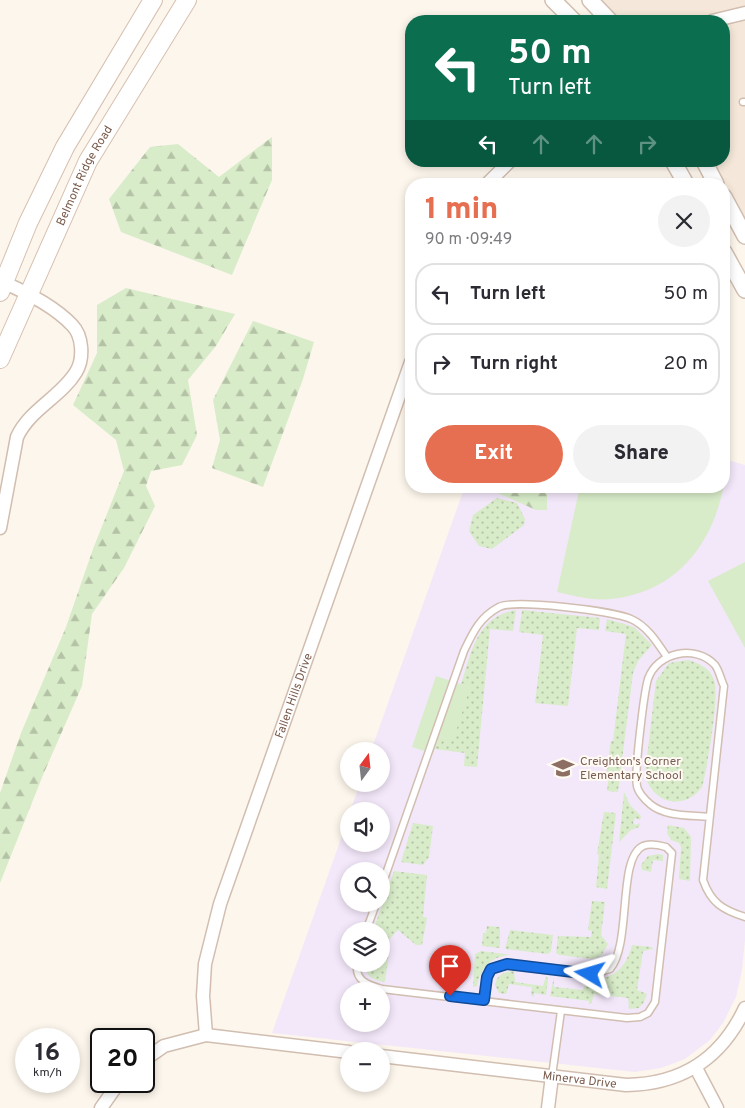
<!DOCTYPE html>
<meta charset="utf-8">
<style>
:root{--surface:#fff;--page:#f2f2f3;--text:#2b2b33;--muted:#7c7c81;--line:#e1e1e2;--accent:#e76f51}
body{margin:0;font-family:Overpass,sans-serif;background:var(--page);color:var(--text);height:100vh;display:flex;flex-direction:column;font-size:19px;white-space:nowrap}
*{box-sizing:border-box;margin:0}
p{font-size:16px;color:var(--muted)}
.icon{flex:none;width:28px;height:28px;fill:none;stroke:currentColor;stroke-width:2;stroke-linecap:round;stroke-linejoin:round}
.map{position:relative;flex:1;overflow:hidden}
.side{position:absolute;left:405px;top:178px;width:325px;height:315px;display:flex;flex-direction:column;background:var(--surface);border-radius:20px;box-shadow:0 2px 8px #0003}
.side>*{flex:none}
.hud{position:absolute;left:405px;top:15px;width:325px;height:152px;border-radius:20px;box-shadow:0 2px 8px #0003;background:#0b6e4f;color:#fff;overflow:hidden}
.needle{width:32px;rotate:15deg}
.tools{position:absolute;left:340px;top:742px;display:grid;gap:10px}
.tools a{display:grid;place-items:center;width:50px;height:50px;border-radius:50%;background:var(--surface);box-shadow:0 2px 8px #0003;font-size:25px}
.speed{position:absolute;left:15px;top:1028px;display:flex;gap:10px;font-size:25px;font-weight:700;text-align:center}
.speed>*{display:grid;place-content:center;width:65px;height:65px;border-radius:50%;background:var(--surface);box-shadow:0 2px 8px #0003;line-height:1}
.speed small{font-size:12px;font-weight:400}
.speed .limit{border:2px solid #111;border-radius:8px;background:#fff;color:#111}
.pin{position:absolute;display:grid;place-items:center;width:42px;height:42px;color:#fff;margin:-51px -21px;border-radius:50% 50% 50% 0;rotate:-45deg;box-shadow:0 0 5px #0007}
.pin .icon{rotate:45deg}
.me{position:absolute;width:55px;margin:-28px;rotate:277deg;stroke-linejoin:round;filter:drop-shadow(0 0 4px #0008)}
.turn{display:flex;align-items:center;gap:18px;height:105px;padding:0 20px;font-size:22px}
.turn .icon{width:65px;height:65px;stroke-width:2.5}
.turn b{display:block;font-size:35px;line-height:42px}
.lanes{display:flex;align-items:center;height:48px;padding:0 20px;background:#0003;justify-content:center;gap:25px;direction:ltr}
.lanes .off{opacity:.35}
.round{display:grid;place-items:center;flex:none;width:52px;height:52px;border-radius:26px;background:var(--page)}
.head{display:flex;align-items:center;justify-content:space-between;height:85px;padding:0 20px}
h1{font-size:30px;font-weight:800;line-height:38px;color:var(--accent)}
.action{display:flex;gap:10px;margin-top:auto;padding:10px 20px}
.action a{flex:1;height:58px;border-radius:30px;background:var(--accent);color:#fff;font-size:20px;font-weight:800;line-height:58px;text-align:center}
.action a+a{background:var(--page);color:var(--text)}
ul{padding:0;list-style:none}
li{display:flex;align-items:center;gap:15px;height:62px;margin:0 10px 8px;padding:0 10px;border:2px solid var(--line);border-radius:20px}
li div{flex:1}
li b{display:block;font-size:19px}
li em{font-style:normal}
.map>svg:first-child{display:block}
</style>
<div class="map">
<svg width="745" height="1108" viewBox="0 0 745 1108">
<defs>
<pattern id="grass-dots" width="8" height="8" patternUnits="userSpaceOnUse" patternTransform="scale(1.25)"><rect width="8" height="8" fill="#d8ecc9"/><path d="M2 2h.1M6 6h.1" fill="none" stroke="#b4c2a5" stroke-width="1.8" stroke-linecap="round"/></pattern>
<pattern id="forest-firs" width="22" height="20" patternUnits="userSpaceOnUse" patternTransform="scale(1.25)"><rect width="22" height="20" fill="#d8ecc9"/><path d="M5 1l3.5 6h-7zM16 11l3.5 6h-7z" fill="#b4c2a5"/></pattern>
</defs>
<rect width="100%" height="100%" fill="#fdf6ec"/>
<polygon fill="#f5e8da" points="590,0 745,0 745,236 724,197 724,184 716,184 704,161 724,161 724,21 610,21"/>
<path fill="#f3e8fa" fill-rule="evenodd" d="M724,459L745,465V940L742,970L736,997L723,1023L710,1040L685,1059L661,1068L635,1072L272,1033L349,816V844H381V811H350L360,784H381V751H371L465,486H724ZM349,871H381V904H349ZM349,931H381V964H349ZM349,991H381V1024H349Z"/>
<g fill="url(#grass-dots)">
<polygon points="497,498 517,503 525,519 524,525 492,549 479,546 469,531 473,515"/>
<path d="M516,610L513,631L490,629L477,767L464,766L465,753L435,749L439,736L452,740L470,687L461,684C472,652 476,617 516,610Z"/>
<polygon points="522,610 600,618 599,630 577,628 568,706 535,703 543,635 519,632"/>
<polygon points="607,619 634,627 652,645 638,661 633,673 618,792 607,791 609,775 606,775 611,741 613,741 626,634 605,631"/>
<path d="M688,660C699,663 710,668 714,680C720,694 707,770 702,787C684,812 651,803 645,774L656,681L669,663Z"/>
<polygon points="624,792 630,805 641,816 640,820 635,818 633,823 635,825 640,823 639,827 631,830 619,842"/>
<polygon points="604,812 616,813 607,889 596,887 599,855 597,854"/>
<polygon points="413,823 433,826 429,857 423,865 401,862"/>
<polygon points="668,825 684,828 691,837 690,881 679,879 681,847 679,843 671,840 667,833"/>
<polygon points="658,854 663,855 663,861 653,860 651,872 642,870 641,865 648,856"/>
<path d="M394,871L427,875L423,917L427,918L422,945H416L398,930L383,946L389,952L385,982C373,980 366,977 365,964H381V931H373Z"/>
<polygon points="592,901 605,902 601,935 608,944 601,956 592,959 559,955 556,953 558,936 591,937 592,931 588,930"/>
<polygon points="487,926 500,927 500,948 482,946 483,933 486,933"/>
<polygon points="510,930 553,935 551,951 548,954 505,949"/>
<path d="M632,945L652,947L653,949L643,951L637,990L647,994L644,1002L639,1008L629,1009L628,998L594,994L591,1004H589V1001L550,996L554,977V987L583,990L587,980C611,981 626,969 632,945Z"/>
<path d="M481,951L511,955C491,956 481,967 477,986L473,987L475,954Z"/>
<path d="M514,971L515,982L543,986L546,976L548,979L546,995L534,993V997L531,995L532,987L509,984L506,994L499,993L495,985C497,974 504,972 514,971Z"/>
</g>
<g fill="url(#forest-firs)">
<polygon points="272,137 272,180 232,275 121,232 109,199 150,147 178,144 219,177"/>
<polygon points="126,288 235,314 216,346 188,380 197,435 182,465 151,471 146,486 155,506 124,568 92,614 82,686 43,775 0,883 0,793 21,733 66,627 93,549 124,471 116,440 73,405 97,353 97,305"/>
<polygon points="253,321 314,342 303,379 263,487 212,468 220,440 213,400"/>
<polygon points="482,486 547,486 547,510 536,510"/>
</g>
<g fill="#d8ecc9">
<path d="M580,486H710L723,489C711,548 673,593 611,599C593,601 574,596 557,592Z"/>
<polygon points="745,562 745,648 708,581"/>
<polygon points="436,676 470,687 453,741 439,736 433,754 412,747"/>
</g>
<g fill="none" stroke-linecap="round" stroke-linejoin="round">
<g stroke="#d1beb0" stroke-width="9">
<g id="service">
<polyline points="743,102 745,102"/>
<path d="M709,817C691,815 665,817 650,804C645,800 638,792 637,786C634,773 644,693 648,679C657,652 696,644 715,665C719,670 721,680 724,686L703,880C711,903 723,910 745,917"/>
<path d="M381,888L464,651C473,632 480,617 499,607C514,599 614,611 631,619C647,626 657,642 667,657"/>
<polyline points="366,931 376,904"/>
<path d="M357,964C355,981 368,985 382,989L627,1018L640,1017L648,1013L655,1002L672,853L666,847C659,845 650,843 643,846C617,858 632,944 610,969L591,974L507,964C484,968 487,980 484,1000"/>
<polyline points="552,1076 561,1011"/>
</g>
</g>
<g stroke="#d1beb0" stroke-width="15">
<g id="minor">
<polyline points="712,21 745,13"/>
<polyline points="487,184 510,161"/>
<path d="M0,281C24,291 54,306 72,325C83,336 84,359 76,372C61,397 30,409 17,437L0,528"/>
<path id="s1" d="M206,1035L203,996L205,964L220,904L411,362"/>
<path id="s2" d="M381,1056L626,1085C682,1084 721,1059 745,1008"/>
<polyline points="144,1060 164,1046 206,1035 349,1052"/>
<polyline points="696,1068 717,1108"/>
<polyline points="101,1108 120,1081"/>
<polyline points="548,1108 552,1076"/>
</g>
</g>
<g stroke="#d1beb0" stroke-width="18">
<g id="tertiary">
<polyline points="553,0 574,21"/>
<polyline points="590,0 610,21"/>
<polyline points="673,161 686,184"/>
<polyline points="704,161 716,184"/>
<polyline points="724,197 745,236"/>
<polyline points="724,252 745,290"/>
</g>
</g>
<g stroke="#d6c0b0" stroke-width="20">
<g id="secondary">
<polyline points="0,292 28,223 65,147 153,0"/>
<path id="s3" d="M0,359L88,161L187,0"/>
</g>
</g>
<use href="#service" stroke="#fff" stroke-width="6"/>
<use href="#minor" stroke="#fff" stroke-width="12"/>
<use href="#tertiary" stroke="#fff" stroke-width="15"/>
<use href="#secondary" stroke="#fff" stroke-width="18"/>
</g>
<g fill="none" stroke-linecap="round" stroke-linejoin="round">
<g stroke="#114b97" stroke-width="12">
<polyline id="route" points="450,996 484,1000 487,977 491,969 507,964 590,974"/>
</g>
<use href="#route" stroke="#1a73e8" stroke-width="9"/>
</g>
<defs>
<g id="school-bare" transform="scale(1.725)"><path d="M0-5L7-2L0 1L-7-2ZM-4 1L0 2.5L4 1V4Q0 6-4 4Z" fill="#8d6e63" stroke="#fffaf3" stroke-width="2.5" paint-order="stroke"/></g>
</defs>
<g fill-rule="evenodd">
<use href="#school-bare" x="563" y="768"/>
</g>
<g text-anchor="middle" stroke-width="4" stroke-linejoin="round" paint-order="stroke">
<g font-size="12" fill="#7a5c4d" stroke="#fffaf3">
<text dy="4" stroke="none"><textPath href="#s3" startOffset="202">Belmont Ridge Road</textPath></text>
<text dy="4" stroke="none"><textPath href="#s1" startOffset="354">Fallen Hills Drive</textPath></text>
<text dy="4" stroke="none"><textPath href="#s2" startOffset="200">Minerva Drive</textPath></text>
</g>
<g font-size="12" fill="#785e54" stroke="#fffaf3" text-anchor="start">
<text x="580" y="765">Creighton's Corner<tspan x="580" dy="14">Elementary School</tspan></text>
</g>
</g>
</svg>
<div class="tools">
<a><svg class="needle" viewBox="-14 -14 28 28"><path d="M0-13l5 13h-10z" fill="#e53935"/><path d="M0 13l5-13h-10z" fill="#7c7c81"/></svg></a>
<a><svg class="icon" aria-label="sound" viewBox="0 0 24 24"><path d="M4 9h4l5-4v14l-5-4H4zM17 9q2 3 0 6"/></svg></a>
<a><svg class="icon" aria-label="search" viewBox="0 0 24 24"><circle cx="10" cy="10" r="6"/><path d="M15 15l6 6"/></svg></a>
<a><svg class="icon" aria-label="layers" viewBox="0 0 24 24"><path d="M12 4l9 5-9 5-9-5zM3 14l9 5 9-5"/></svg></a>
<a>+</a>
<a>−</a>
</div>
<div class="speed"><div>16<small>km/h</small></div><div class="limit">20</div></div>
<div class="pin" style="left:450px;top:996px;background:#d93025"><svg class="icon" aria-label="arrive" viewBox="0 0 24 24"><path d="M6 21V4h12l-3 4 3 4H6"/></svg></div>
<svg class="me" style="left:590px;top:974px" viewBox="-20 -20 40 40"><path d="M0-17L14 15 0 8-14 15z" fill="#1a73e8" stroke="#fff" stroke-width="4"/></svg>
<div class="hud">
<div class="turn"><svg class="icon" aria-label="left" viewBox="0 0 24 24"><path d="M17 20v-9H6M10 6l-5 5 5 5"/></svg><div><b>50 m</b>Turn left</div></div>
<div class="lanes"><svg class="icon" aria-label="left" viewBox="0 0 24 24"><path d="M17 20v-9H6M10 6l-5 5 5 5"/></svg><svg class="icon off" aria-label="ahead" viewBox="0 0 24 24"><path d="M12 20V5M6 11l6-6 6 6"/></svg><svg class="icon off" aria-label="ahead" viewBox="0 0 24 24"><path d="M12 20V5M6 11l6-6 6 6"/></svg><svg class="icon off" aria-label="right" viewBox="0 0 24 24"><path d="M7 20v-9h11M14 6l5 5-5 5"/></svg></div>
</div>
<section class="side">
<div class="head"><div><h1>1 min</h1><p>90 m · 09:49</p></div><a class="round"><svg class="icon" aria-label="close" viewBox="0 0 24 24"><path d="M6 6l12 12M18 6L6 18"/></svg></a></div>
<ul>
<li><svg class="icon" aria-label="left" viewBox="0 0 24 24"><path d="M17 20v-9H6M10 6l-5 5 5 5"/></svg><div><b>Turn left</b></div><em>50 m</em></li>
<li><svg class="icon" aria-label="right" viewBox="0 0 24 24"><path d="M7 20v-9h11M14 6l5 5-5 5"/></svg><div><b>Turn right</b></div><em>20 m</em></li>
</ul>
<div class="action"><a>Exit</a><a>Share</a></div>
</section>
</div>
